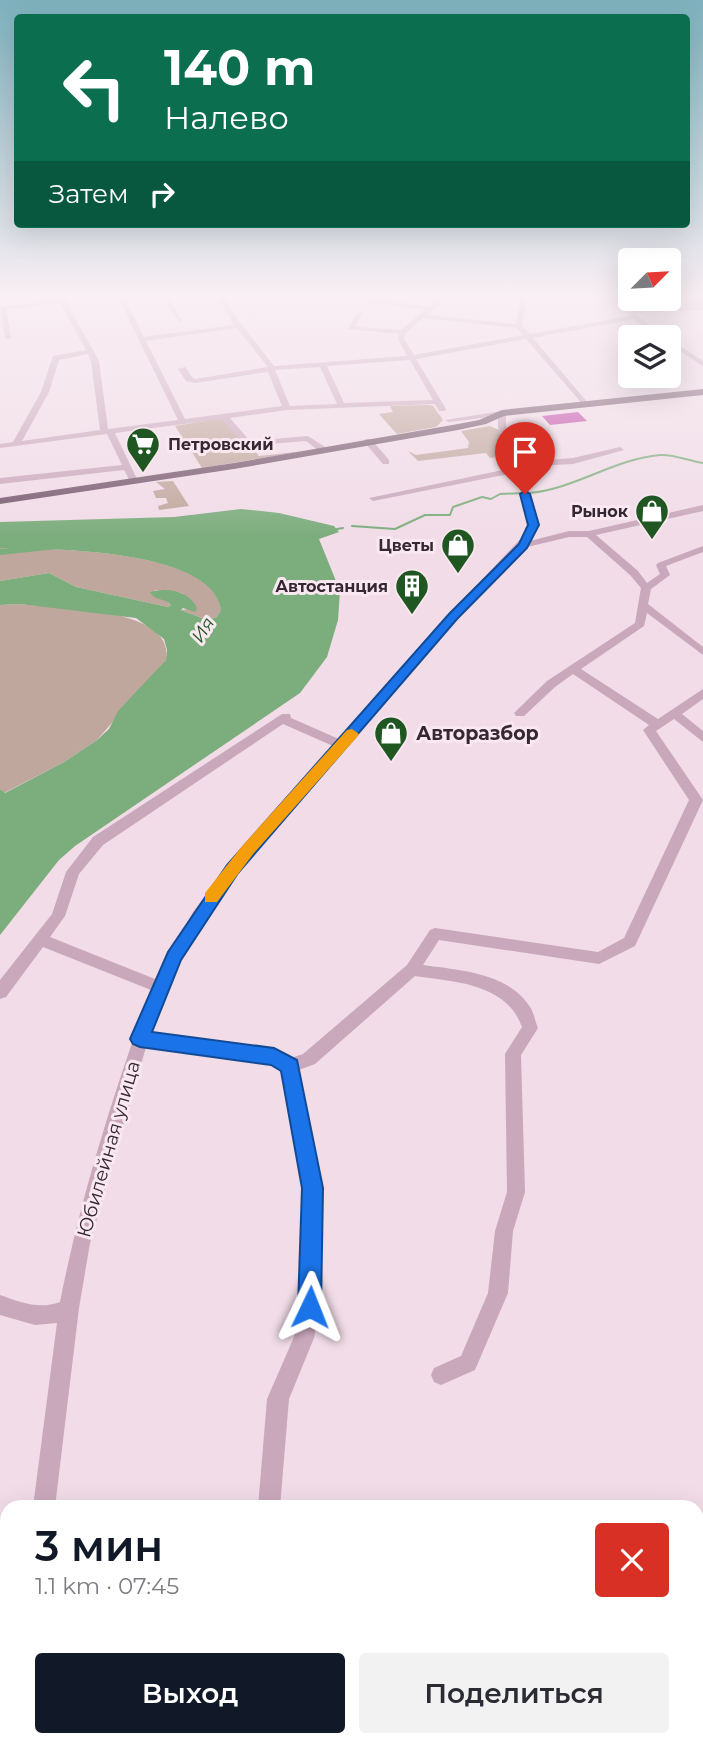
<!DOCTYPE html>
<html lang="ru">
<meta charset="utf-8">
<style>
:root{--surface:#fff;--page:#f2f2f3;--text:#2b2b33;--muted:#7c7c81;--accent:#111827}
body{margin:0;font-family:Montserrat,sans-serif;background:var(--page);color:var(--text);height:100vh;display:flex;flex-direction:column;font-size:26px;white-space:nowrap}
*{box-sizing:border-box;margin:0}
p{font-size:23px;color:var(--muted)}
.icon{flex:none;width:38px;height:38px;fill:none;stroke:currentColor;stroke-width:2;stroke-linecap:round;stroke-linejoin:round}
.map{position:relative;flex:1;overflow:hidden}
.panel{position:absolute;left:0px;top:1500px;width:704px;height:247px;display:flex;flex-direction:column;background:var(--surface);border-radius:21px 21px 0 0;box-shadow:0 7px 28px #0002}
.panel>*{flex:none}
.hud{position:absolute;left:14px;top:14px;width:676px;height:214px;border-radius:7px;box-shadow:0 7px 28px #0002;background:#0b6e4f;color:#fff;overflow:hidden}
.needle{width:46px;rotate:66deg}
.fabs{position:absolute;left:618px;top:248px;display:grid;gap:14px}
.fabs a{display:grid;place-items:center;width:63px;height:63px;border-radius:7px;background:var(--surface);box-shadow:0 7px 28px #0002;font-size:35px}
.pin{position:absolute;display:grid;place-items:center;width:60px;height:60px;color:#fff;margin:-72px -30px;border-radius:50% 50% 50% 0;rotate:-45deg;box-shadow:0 0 7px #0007}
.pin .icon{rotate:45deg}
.me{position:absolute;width:77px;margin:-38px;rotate:2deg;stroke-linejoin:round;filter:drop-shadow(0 0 5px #0008)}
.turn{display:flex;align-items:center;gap:24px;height:147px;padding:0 35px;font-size:32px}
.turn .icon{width:91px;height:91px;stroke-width:2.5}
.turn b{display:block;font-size:49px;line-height:60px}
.then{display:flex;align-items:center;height:66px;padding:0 35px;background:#0003;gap:14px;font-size:26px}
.round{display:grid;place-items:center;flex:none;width:74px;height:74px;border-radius:7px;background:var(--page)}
.headline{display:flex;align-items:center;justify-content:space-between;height:119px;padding:0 35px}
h1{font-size:42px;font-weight:600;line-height:52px;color:var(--accent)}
.primary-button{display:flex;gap:14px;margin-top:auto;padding:14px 35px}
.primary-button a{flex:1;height:80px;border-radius:7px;background:var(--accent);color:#fff;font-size:28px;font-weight:600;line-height:80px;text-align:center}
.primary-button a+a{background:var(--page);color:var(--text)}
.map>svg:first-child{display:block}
</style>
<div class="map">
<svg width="703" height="1745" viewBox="0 0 703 1745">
<rect width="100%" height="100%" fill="#f1dce7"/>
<g fill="#c0a79d">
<polygon points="669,293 703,293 703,306 659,306 649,299 668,299"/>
<polygon points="429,405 433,406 443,420 436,427 397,434 379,414 393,412 390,406"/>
<polygon points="229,417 259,456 305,451 202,468 175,426"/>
<polygon points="490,426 499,430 507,455 490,458 486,453 418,461 408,451 416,455 468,448 469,442 461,431"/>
<polygon points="173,481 189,506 159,510 158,506 168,503 166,498 156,498 153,491 165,489 156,482"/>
<path d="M0,548C49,549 213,548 221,610L216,618L204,619L181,610L197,608L182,593L154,590L171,605L168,607L76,587L49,573L0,581Z"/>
<path d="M20,604C56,609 176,606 166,660L97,740L64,762L4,793L0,789V605Z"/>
</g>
<path fill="#7cad7d" d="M241,509L279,513L334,526L339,532L319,539L340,591L338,620L327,657L300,693L75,846L59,860L0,935V789L5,793L64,762L97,740L109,729L118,711L166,660L167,650L164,639L136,618L20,604L0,605V581L49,573L76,587L168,607L171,605C166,598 154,601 150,592C167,587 190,591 197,608L195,612L183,608L181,610L204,619L216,618L221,610C212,548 49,549 0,548V522L174,517Z"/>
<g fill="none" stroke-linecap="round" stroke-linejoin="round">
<g stroke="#7cad7d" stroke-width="2">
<path d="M529,493C575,489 614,459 660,455C674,454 689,461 703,463"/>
<polyline points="352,526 395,529 425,515 450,515 453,507 482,497 491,499 500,494 523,493"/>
<polyline points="337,529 343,528"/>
</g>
<polygon fill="#7cad7d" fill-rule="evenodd" points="53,544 57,545 57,549 0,555 0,549"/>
</g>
<polygon fill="#c14aa8" points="578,412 587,421 550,425 542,416"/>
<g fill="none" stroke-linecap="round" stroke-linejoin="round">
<g fill="#c9a8bb" fill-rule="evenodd">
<path d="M55,293H61L99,361L108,429L178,420L116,293H122L144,337L234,325L215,293H221L237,319L274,366L407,356L398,339L399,334L348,329L359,311L362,313L355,327L401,330L425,310L310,293H328L429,307L445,293H452L427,315L516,324L521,293H527L522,326L530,334L630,316L599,293H606L629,309L703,306V310L634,313L668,338H660L634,319L533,338L588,403L589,405L585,407L526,339L416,359L446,409L445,411H439L435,404L287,410L230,418L250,441L308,436L325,447V451H319L306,441L245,446L222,419L115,433L138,481L137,483H131L124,470L0,484V478L122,465L107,434L0,448V444L13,442L41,392L53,356L86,350L60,303L6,310L11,338L8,340L5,338L0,307L58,300ZM423,318L517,328L523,335L414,355L404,339L406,333ZM237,328L268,367L195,379L192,377L185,367L178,369L186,381L195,383L268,372L282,406L185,419L146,341ZM88,354L91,361L100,430L22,441L49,392L59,360ZM410,360L433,400L344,403L327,366ZM320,367L337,404L290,406L275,370Z"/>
<polygon points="160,293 166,293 182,321 178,321"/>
<polygon points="668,338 703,361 703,366 668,343"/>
<path d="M502,411L506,413V427L518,462L573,458L620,447L624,450L573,464L520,467C527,488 547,522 530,541L569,531H589L703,505V511L596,535L638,571L647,583L660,574L656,565L658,563L703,546V552L666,566L670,575L651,589L648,604L703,647V655L647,613L644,626L581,669L658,719L703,689V699L682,714L703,731V742L674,719L656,731L703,800L635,946L599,964L439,940L423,965C459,970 509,973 530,1007C534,1013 535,1021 538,1028L521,1055L525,1192L513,1231L508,1293L475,1370L441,1385L434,1382L431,1375L434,1368L461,1356L488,1293L495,1231L507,1192L505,1054L522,1027C506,983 455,982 415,976L315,1064L299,1070L321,1188L320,1307L314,1338L289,1399L280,1507H258L267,1399L294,1337L300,1307L303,1188L282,1070L271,1064L146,1047L90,1243L79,1308L55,1507H33L57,1323L35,1325L0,1315V1295C20,1302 39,1310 60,1302C81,1195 114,1091 151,990L43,947L6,997L0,999V980L52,914L66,872L93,837L282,714H290L291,718L339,739L449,615L526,533C531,513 520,492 514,473L373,501L369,498L512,468L498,427V416L449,422L445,420ZM569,537H587L630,575L641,588L635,623L547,681L514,713L516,716H524L555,687L573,674L649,725L643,730L689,800L624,938L598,952L435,928L430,930L407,965L303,1054L291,1058L274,1050L151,1033L169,981L203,920L254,853L457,619L523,548ZM283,724L333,746L244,845L193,912L155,979L50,937L65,916L79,874L103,845Z"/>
<polygon points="365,439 371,439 389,460 389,464 383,464 365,443"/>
<polygon points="7,1613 7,1650 0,1653 0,1616"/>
<polygon points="7,1719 7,1740 19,1740 18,1745 0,1745 0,1722"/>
<polygon points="244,1740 270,1740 269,1745 243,1745"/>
</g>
<polygon fill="#775a6e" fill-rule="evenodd" points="703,389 703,395 504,416 486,424 458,430 234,469 0,504 0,498 234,463 458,424 479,420 502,410"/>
</g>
<linearGradient id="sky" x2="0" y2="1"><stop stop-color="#7db1bd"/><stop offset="0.55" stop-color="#f9eff4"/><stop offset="1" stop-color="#f9eff4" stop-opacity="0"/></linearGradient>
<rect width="703" height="537" fill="url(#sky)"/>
<polygon fill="#1a73e8" stroke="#114b97" stroke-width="2" points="525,491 530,494 539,525 527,548 457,619 238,873 181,960 152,1032 274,1048 297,1060 323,1188 321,1307 318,1315 310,1318 302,1315 298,1307 302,1188 281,1071 271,1065 140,1047 133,1044 130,1039 168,952 227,865 449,614 519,544 528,525 520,494"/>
<polygon fill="#f59e0b" points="352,729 359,734 357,737 254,853 217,902 205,902 205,893 243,845 347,730"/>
<defs>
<g id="supermarket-pin" transform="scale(1.75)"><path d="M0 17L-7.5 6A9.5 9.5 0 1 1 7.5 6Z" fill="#1f5621" stroke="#f9e8f0"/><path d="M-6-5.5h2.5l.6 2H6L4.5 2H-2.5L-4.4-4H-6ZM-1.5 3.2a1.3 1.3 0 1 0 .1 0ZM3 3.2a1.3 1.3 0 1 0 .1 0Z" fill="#fff"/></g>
<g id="shop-pin" transform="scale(1.75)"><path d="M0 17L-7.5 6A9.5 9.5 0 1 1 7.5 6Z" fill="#1f5621" stroke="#f9e8f0"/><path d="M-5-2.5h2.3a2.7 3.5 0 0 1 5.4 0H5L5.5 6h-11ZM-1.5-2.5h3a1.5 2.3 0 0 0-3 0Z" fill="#fff"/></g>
<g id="building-pin" transform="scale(1.75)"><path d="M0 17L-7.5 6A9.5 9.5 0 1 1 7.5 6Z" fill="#1f5621" stroke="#f9e8f0"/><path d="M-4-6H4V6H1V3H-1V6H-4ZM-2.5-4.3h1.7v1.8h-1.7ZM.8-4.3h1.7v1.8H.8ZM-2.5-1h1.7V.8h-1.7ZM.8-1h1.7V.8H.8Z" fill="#fff"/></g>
</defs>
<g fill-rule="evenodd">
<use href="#supermarket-pin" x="143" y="444"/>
<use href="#shop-pin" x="652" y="511"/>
<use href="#shop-pin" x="458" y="545"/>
<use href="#building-pin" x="412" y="586"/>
<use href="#shop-pin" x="391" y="733"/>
</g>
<g text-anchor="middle" stroke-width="6" stroke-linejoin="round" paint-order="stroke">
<g font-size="16" font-weight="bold" fill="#362832" stroke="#f9e8f0" text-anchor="end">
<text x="168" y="450" text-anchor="start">Петровский</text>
<text x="628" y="517">Рынок</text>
<text x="434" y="551">Цветы</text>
<text x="388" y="592">Автостанция</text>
</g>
<g font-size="18" font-style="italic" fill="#1f5621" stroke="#f9e8f0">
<text transform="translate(203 630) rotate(-58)" y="6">Ия</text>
</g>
<g font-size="19" font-weight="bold" fill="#362832" stroke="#f9e8f0" text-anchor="start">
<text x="416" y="740">Авторазбор</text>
</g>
<g font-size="19" fill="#362832" stroke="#f9e8f0">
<text transform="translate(108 1149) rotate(-74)" y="7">Юбилейная улица</text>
</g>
</g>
</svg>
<div class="fabs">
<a><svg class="needle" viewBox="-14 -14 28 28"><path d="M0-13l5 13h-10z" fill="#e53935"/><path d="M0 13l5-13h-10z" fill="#7c7c81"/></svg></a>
<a><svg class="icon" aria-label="layers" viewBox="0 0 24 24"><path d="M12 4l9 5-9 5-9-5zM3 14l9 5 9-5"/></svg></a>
</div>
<div class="pin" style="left:525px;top:494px;background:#d93025"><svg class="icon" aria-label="arrive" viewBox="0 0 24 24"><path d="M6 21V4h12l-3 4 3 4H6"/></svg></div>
<svg class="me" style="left:310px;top:1307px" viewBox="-20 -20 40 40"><path d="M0-17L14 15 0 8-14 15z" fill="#1a73e8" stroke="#fff" stroke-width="4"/></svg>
<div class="hud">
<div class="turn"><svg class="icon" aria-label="left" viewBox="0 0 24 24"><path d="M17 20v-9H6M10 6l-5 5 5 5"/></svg><div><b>140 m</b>Налево</div></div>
<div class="then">Затем<svg class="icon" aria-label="right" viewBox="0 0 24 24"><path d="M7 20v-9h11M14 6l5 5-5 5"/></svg></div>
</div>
<section class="panel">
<div class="headline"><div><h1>3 мин</h1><p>1.1 km · 07:45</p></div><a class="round" style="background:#d93025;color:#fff"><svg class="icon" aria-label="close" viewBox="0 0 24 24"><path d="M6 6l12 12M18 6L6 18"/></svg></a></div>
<div class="primary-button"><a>Выход</a><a>Поделиться</a></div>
</section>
</div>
